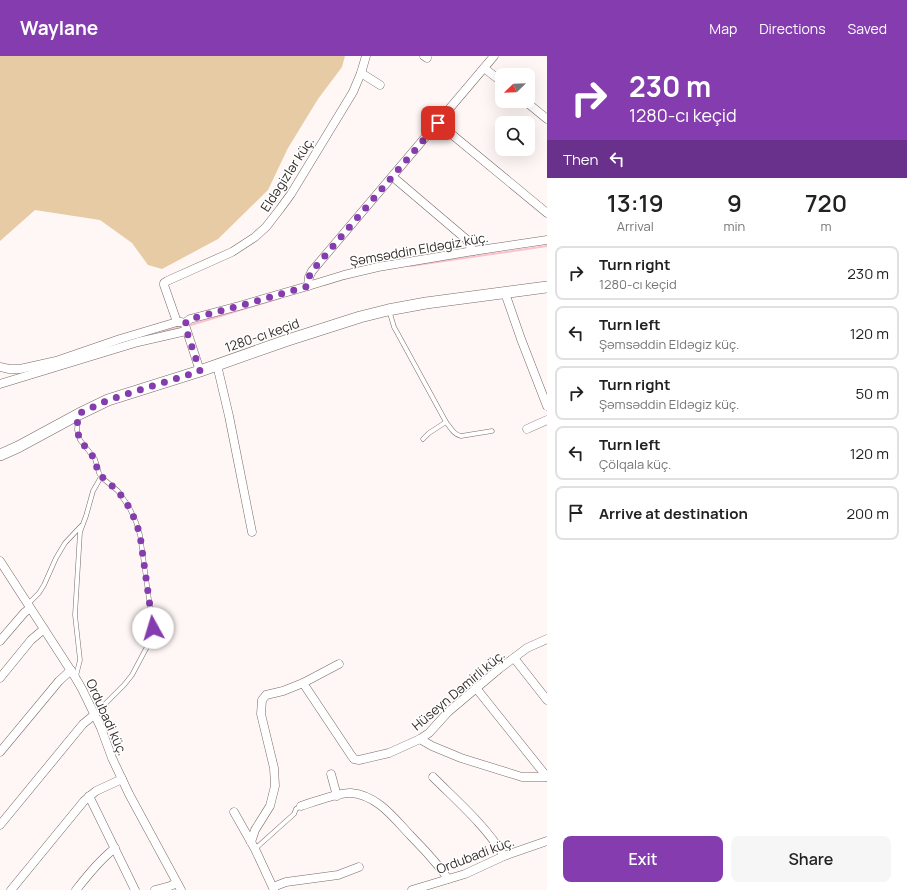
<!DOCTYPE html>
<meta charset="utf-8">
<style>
:root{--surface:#fff;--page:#f6f6f6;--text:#222;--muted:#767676;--line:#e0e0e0;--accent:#843caf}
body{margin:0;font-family:Manrope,sans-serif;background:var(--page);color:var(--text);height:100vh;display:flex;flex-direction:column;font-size:15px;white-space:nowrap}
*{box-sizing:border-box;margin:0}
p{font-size:13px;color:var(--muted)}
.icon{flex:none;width:22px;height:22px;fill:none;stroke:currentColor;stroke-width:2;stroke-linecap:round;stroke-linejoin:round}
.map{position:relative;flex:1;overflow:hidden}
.sheet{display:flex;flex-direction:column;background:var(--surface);width:360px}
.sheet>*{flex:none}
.guide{background:#843caf;color:#fff;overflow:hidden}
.needle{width:26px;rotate:247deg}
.fabs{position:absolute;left:495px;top:12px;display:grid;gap:8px}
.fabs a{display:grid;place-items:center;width:40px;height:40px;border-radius:8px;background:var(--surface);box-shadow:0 4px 16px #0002;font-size:20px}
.pin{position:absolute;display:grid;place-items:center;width:34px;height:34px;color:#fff;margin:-17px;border-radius:8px;box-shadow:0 2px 6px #0006}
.me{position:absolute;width:44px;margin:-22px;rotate:354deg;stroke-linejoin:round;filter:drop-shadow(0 0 3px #0008)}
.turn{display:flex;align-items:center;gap:14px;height:84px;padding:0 16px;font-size:18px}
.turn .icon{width:52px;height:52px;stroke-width:2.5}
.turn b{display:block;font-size:28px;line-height:34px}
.then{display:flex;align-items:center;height:38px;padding:0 16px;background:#0003;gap:8px;font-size:15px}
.eta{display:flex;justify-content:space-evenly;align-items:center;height:68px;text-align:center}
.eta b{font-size:24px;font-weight:600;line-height:28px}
.cta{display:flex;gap:8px;margin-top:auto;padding:8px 16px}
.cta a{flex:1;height:46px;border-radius:8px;background:var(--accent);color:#fff;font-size:16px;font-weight:600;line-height:46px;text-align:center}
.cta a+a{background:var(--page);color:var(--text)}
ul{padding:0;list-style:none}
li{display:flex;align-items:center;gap:12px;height:54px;margin:0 8px 6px;padding:0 8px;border:2px solid var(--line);border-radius:8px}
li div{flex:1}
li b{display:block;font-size:15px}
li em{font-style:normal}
header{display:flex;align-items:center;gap:24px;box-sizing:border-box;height:56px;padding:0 20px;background:var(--accent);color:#fff}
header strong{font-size:19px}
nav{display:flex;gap:22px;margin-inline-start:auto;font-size:14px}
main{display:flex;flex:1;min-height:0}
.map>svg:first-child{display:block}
</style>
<header>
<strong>Waylane</strong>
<nav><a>Map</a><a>Directions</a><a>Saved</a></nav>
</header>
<main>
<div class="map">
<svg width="547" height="834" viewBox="0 0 547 834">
<rect width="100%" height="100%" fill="#fef7f5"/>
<polygon fill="#e6cba5" points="0,0 345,0 342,11 318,43 288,92 268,134 218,183 162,213 148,209 132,187 100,164 35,154 0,185"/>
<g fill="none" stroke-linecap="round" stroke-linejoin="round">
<g stroke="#fbc1cd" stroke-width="2">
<polyline points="410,210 547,190"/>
<polyline points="324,229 350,221"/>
<polyline points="191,269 280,242"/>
<polyline points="163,276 181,271"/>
</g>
<g stroke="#786a65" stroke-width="5">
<g id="lane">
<path d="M389,254L394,271L399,280L446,366C451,372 453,378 461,380L492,375"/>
<polyline points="78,360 77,374 80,384 95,403 99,417 101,421 118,435 129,451 136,466 140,479 153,572 149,587 132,619 124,629 95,658"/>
<polyline points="423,383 429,377 446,366"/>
<polyline points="28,548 39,537 44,529 56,502 65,487 81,470"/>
<polyline points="76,620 80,604 75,559 80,476 86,460 93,435 101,421"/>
<polyline points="255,793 294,758 296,753 301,750"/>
</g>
</g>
<g stroke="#786a65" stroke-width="9">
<g id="street">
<polyline points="424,0 427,2"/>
<polyline points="484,12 502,26"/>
<polyline points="361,17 380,29"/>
<polyline points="525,45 547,63"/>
<polyline points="438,67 547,157"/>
<polyline points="393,121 466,183 473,195"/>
<polyline points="308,230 309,221 312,215 494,0"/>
<polyline points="505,237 521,283 547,350"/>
<polyline points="177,266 164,229 164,227 167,225 232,196 255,181 266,171 280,153 291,138 353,36 361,17 366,0"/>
<polyline points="217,309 229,360 252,476"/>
<polyline points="0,311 9,313 20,313 56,305 120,283 177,266 181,266"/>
<polyline points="200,315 185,269 186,266 190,263 239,250 308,230 344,219 378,211 473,195 547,184"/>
<polyline points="0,328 138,286 186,275"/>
<polyline points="527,373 547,364"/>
<polyline points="0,505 75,621 82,633 101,672 112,702 129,738 181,834"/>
<polyline points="0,585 24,557 30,552"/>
<polyline points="514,602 547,644"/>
<polyline points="0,622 31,584 44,573"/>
<polyline points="303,627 351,699 354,703 359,704 389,697 420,683 429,677 448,656 499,613 527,592 547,583"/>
<polyline points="476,632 547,721"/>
<polyline points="420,683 432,690 461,702 522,721 546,721"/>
<polyline points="0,696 59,625 71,614"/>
<polyline points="331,718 337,740"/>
<path d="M433,721C458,746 486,770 504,800"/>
<polyline points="89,740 135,834"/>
<path d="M301,750C313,746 340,736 351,737C377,739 394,762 410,779C421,790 431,801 441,813L448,823"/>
<polyline points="234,756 255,793 274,834"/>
<polyline points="0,769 83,668 94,659"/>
<polyline points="251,786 255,774 270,750 275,730 274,712 261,658 262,644 266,639 283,635 303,627 339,608"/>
<polyline points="273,831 286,826 338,819 359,811"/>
<polyline points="11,834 84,745 96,735 122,723"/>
<path d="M76,834C88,819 100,804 115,792"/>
<polyline points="155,834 170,830 177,827"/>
<polyline points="412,834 465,818 504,800 547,785"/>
</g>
</g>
<g stroke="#786a65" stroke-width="12">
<polyline id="secondary" points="0,399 18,391 79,358 108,344 200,315 285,285 360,261 388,254 426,247 547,231"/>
</g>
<use href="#lane" stroke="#fff" stroke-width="4"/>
<use href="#street" stroke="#fff" stroke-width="8"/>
<use href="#secondary" stroke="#fff" stroke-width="11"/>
</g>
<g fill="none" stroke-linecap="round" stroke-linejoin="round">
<polyline stroke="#843caf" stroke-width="7" stroke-dasharray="0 12.6" points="153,572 140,479 136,466 129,451 118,435 101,420 98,417 95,403 80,384 77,374 78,358 108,344 200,315 185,270 186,266 190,263 239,250 308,230 309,221 312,215 438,67"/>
</g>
<g text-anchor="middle" stroke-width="3" stroke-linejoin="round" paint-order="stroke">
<g font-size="13" fill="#322c2a" stroke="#fff">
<text transform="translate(287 118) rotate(-57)" y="5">Eldəgizlər küç.</text>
<text transform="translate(419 193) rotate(-10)" y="5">Şəmsəddin Eldəgiz küç.</text>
<text transform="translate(262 279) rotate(-19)" y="5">1280-cı keçid</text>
<text transform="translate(458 634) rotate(-40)" y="5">Hüseyn Dəmirli küç.</text>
<text transform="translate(107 661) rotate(66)" y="5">Ordubadi küç.</text>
<text transform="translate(475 799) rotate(-21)" y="5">Ordubadi küç.</text>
</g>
</g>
</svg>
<div class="fabs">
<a><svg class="needle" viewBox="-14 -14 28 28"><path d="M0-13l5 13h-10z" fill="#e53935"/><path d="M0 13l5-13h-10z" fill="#767676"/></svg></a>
<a><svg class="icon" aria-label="search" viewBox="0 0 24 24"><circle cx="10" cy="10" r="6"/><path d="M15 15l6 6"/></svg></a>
</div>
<div class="pin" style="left:438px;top:67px;background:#d93025"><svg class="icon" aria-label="arrive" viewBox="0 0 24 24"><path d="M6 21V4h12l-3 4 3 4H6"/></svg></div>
<svg class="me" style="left:153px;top:572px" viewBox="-20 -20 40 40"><circle r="19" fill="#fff"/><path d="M0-13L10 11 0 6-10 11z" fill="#843caf"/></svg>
</div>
<section class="sheet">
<div class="guide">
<div class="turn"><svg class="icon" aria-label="right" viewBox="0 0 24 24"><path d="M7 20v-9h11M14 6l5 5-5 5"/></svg><div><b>230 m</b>1280-cı keçid</div></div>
<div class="then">Then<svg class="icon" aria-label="left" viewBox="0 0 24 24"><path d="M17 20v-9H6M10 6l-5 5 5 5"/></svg></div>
</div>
<div class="eta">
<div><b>13:19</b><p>Arrival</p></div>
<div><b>9</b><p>min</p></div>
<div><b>720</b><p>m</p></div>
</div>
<ul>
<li><svg class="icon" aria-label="right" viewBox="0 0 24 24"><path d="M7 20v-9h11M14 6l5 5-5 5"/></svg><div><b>Turn right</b><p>1280-cı keçid</p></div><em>230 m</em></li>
<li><svg class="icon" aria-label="left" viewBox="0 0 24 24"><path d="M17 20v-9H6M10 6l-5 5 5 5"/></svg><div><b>Turn left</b><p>Şəmsəddin Eldəgiz küç.</p></div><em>120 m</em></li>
<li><svg class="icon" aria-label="right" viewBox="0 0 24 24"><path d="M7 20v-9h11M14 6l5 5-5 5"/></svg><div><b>Turn right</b><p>Şəmsəddin Eldəgiz küç.</p></div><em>50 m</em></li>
<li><svg class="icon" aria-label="left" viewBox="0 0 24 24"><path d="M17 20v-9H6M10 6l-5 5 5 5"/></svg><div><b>Turn left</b><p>Çölqala küç.</p></div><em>120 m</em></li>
<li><svg class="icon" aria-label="arrive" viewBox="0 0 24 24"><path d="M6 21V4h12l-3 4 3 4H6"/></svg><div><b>Arrive at destination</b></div><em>200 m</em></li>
</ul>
<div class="cta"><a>Exit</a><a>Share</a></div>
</section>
</main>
